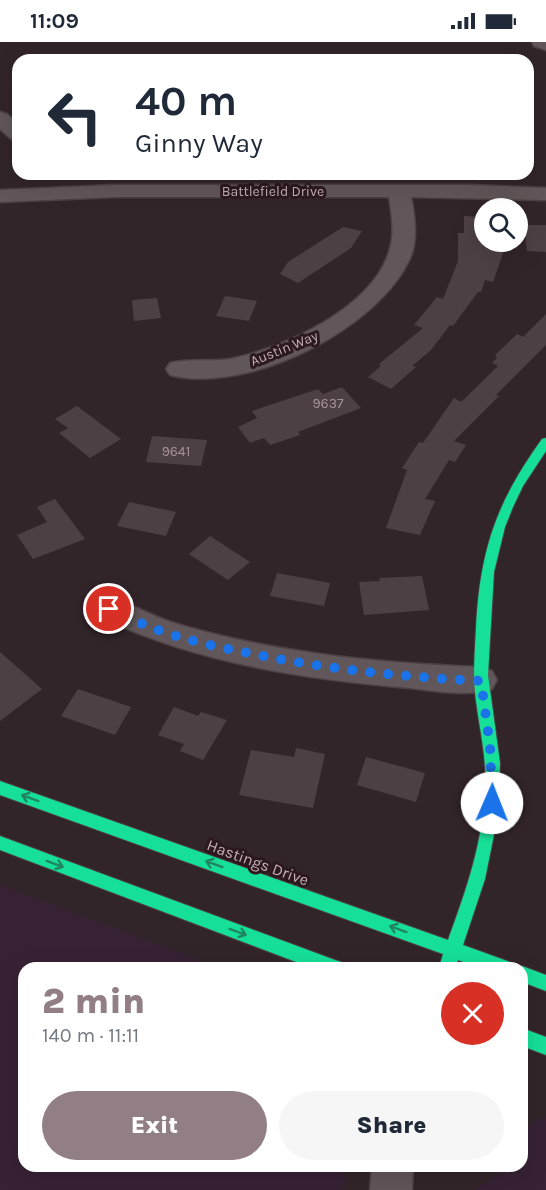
<!DOCTYPE html>
<meta charset="utf-8">
<style>
:root{--surface:#fff;--page:#f6f6f7;--text:#1f2937;--muted:#747a83;--accent:#927e85}
body{margin:0;font-family:Karla,sans-serif;background:var(--page);color:var(--text);height:100vh;display:flex;flex-direction:column;font-size:22px;white-space:nowrap}
*{box-sizing:border-box;margin:0}
p{font-size:20px;color:var(--muted)}
.icon{flex:none;width:33px;height:33px;fill:none;stroke:currentColor;stroke-width:2;stroke-linecap:round;stroke-linejoin:round}
.map{position:relative;flex:1;overflow:hidden}
.panel{position:absolute;left:18px;top:920px;width:510px;height:210px;display:flex;flex-direction:column;background:var(--surface);border-radius:18px;box-shadow:0 6px 24px #0002}
.panel>*{flex:none}
.hud{position:absolute;left:12px;top:12px;width:522px;height:126px;border-radius:18px;box-shadow:0 6px 24px #0002;background:#fff;color:var(--text);overflow:hidden}
.fabs{position:absolute;left:474px;top:156px;display:grid;gap:12px}
.fabs a{display:grid;place-items:center;width:54px;height:54px;border-radius:50%;background:var(--surface);box-shadow:0 6px 24px #0002;font-size:30px}
.pin{position:absolute;display:grid;place-items:center;width:51px;height:51px;color:#fff;margin:-26px;border:3px solid #fff;border-radius:50%;box-shadow:0 2px 6px #0007}
.me{position:absolute;width:66px;margin:-33px;rotate:1deg;stroke-linejoin:round;filter:drop-shadow(0 0 4px #0008)}
.turn{display:flex;align-items:center;gap:21px;height:126px;padding:0 24px;font-size:27px}
.turn .icon{width:78px;height:78px;stroke-width:2.5}
.turn b{display:block;font-size:42px;line-height:51px}
.round{display:grid;place-items:center;flex:none;width:63px;height:63px;border-radius:32px;background:var(--page)}
.head{display:flex;align-items:center;justify-content:space-between;height:102px;padding:0 24px}
h1{font-size:36px;font-weight:800;line-height:45px;color:var(--accent)}
.cta{display:flex;gap:12px;margin-top:auto;padding:12px 24px}
.cta a{flex:1;height:69px;border-radius:36px;background:var(--accent);color:#fff;font-size:24px;font-weight:800;line-height:69px;text-align:center}
.cta a+a{background:var(--page);color:var(--text)}
.status{display:flex;justify-content:space-between;align-items:center;height:42px;padding:0 30px;background:var(--surface);direction:ltr}
.status svg{height:16px;fill:currentColor}
.map>svg:first-child{display:block}
</style>
<div class="status"><b>11:09</b><svg viewBox="0 0 49 12"><path d="M0 12V9h3v3zM5 12V6h3v6zM10 12V3h3v9zM15 12V0h3v12zM26 1h20v11H26zM47 4h2v5h-2z"/></svg></div>
<div class="map">
<svg width="546" height="1148" viewBox="0 0 546 1148">
<rect width="100%" height="100%" fill="#32252a"/>
<g fill="#372234">
<polygon points="0,843 217,925 24,926 24,1124 347,1124 344,1148 0,1148"/>
<path d="M546,1075V1148H475L505,1127L506,1124H522C522,1098 517,1083 546,1075Z"/>
</g>
<g fill="#4d4045">
<polygon points="464,174 484,175 484,200 507,200 493,240 485,238 481,250 478,250 453,284 450,283 431,308 412,324 416,325 391,347 368,335 381,324 379,322 423,286 414,283 437,255 443,257 458,219 458,191 464,191"/>
<polygon points="524,183 546,183 546,210 527,209"/>
<polygon points="343,185 362,189 351,206 298,241 280,232 288,220"/>
<polygon points="225,254 257,259 249,279 216,274"/>
<polygon points="157,256 161,276 134,279 132,258"/>
<polygon points="546,272 546,303 496,353 499,354 454,399 466,403 455,420 449,418 425,457 435,459 420,493 386,486 407,428 402,426 419,400 423,401 454,356 461,360 498,324 492,321 497,316 495,313 517,292 523,295"/>
<polygon points="342,345 361,366 298,390 300,393 270,403 264,396 250,401 238,385 257,376 252,369 318,347 323,352"/>
<polygon points="77,364 121,397 90,416 59,391 68,386 55,377"/>
<polygon points="152,394 207,398 201,424 146,420"/>
<polygon points="55,457 85,497 33,517 17,493 47,480 37,465"/>
<polygon points="129,460 176,470 166,494 117,484"/>
<polygon points="210,494 250,520 228,538 189,512"/>
<polygon points="277,531 330,541 324,564 270,554"/>
<polygon points="422,534 429,568 364,573 359,540 380,539 379,536"/>
<polygon points="0,610 42,647 0,679"/>
<polygon points="78,647 131,665 115,693 61,674"/>
<polygon points="174,665 198,674 201,670 227,678 203,718 180,709 184,702 158,693"/>
<polygon points="296,706 325,712 313,766 239,753 251,708 294,715"/>
<polygon points="366,715 425,731 416,760 357,743"/>
</g>
<g fill="none" stroke-linecap="round" stroke-linejoin="round">
<g stroke="#4c4044" stroke-width="3">
<g id="street">
<polygon points="532,0 546,0 546,8 534,4"/>
<polygon points="0,70 7,72 18,82 18,99 11,97 0,87"/>
<path d="M115,143H469L546,146V158L411,155C415,174 418,196 411,214C380,287 247,353 170,333L166,327L170,321C189,316 210,320 230,317C284,306 371,267 389,210C395,193 392,173 389,155H115L0,160V148Z"/>
<path d="M109,554C132,562 153,575 177,582C275,611 379,621 481,625L492,629L497,638L492,647C468,655 436,649 410,646C304,637 195,621 98,574L94,566L98,558Z"/>
<polygon points="372,1124 413,1124 412,1148 370,1148"/>
</g>
</g>
<g stroke="#4c4044" stroke-width="2">
<g id="fast">
<path d="M546,396V409L523,444L513,465L505,485L494,530L488,633L500,721L499,768L485,837L463,903L510,920L512,926H480L458,918L456,926H439L443,912L0,753V739L448,898C466,849 484,798 485,744C487,713 478,681 475,650C473,629 475,607 476,586C480,508 496,461 542,397Z"/>
<polygon points="0,794 335,918 341,920 343,926 312,926 0,808"/>
<polygon points="522,924 546,933 546,949 522,940 522,926 518,926"/>
<polygon points="522,986 546,995 546,1013 522,1004"/>
</g>
</g>
<use href="#street" fill="#615659" fill-rule="evenodd"/>
<use href="#fast" fill="#16e098" fill-rule="evenodd"/>
</g>
<defs><path id="oneway-shaft" d="M-6 0H5M1.5-3L5.5 0L1.5 3" fill="none" stroke-width="1.6" stroke-linecap="round" stroke-linejoin="round" transform="scale(1.5)"/></defs>
<g stroke="#208662">
<use href="#oneway-shaft" transform="translate(30 756) rotate(-160)"/>
<use href="#oneway-shaft" transform="translate(55 822) rotate(20)"/>
<use href="#oneway-shaft" transform="translate(214 822) rotate(-160)"/>
<use href="#oneway-shaft" transform="translate(398 887) rotate(-160)"/>
<use href="#oneway-shaft" transform="translate(238 890) rotate(20)"/>
</g>
<g fill="none" stroke-linecap="round" stroke-linejoin="round">
<path stroke="#1a73e8" stroke-width="10" stroke-dasharray="0 18" d="M109,567C124,573 139,581 155,587C185,598 217,605 248,611C325,627 402,635 481,639L490,704L492,761"/>
</g>
<g text-anchor="middle" stroke-width="6" stroke-linejoin="round" paint-order="stroke">
<g font-size="14" fill="#c5aeb6" stroke="#2c1920">
<text x="273" y="154">Battlefield Drive</text>
<text transform="translate(284 306) rotate(-22)" y="5">Austin Way</text>
</g>
<g font-size="14" fill="#a7929a">
<text x="328" y="366">9637</text>
<text x="176" y="414">9641</text>
</g>
<g font-size="16" fill="#c5aeb6" stroke="#2c1920">
<text transform="translate(258 820) rotate(20)" y="6">Hastings Drive</text>
</g>
</g>
</svg>
<div class="fabs">
<a><svg class="icon" aria-label="search" viewBox="0 0 24 24"><circle cx="10" cy="10" r="6"/><path d="M15 15l6 6"/></svg></a>
</div>
<div class="pin" style="left:109px;top:567px;background:#d93025"><svg class="icon" aria-label="arrive" viewBox="0 0 24 24"><path d="M6 21V4h12l-3 4 3 4H6"/></svg></div>
<svg class="me" style="left:492px;top:761px" viewBox="-20 -20 40 40"><circle r="19" fill="#fff"/><path d="M0-13L10 11 0 6-10 11z" fill="#1a73e8"/></svg>
<div class="hud">
<div class="turn"><svg class="icon" aria-label="left" viewBox="0 0 24 24"><path d="M17 20v-9H6M10 6l-5 5 5 5"/></svg><div><b>40 m</b>Ginny Way</div></div>
</div>
<section class="panel">
<div class="head"><div><h1>2 min</h1><p>140 m · 11:11</p></div><a class="round" style="background:#d93025;color:#fff"><svg class="icon" aria-label="close" viewBox="0 0 24 24"><path d="M6 6l12 12M18 6L6 18"/></svg></a></div>
<div class="cta"><a>Exit</a><a>Share</a></div>
</section>
</div>
